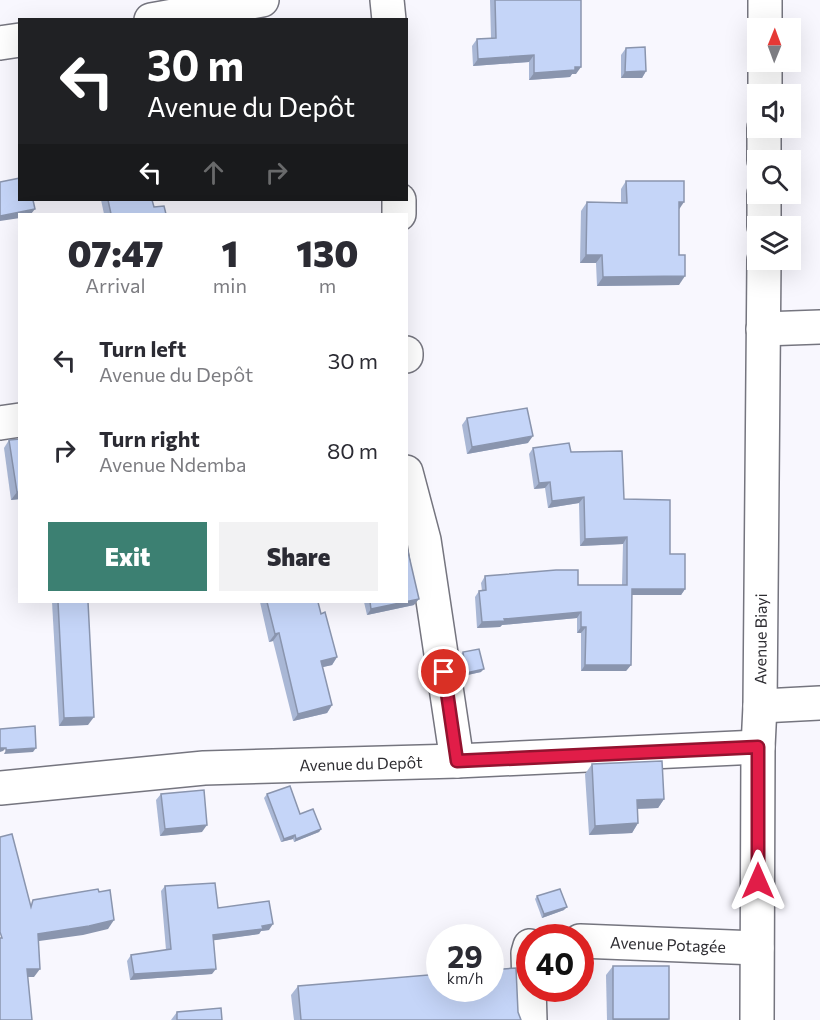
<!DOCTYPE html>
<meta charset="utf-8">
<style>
:root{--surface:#fff;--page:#f2f2f3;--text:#2b2b33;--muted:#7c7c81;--accent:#3c8072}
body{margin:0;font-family:Commissioner,sans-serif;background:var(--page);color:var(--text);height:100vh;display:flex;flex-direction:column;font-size:22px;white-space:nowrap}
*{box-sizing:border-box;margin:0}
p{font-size:20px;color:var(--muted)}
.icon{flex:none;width:33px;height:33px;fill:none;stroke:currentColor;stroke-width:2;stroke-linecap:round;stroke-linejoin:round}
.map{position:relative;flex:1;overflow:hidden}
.drawer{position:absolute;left:18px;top:213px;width:390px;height:390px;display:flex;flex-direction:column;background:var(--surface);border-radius:0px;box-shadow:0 6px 24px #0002}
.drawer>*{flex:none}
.hud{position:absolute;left:18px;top:18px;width:390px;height:183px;border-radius:0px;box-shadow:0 6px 24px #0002;background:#202124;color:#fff;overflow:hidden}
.needle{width:39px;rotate:1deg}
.buttons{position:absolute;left:747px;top:18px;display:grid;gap:12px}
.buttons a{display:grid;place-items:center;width:54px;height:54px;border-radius:0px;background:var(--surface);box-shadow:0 6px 24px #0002;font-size:30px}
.speed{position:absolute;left:426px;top:924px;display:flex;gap:12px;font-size:30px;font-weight:700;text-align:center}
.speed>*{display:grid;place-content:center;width:78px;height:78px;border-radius:50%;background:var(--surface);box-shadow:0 6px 24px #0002;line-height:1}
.speed small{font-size:15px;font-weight:400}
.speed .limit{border:9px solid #d22;background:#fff;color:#111}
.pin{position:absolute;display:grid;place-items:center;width:51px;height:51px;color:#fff;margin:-26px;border:3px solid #fff;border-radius:50%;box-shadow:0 2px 6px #0007}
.me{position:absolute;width:66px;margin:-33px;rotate:0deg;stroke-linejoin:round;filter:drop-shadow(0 0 4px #0008)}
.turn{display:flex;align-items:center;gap:21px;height:126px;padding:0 30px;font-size:27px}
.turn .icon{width:78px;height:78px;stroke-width:2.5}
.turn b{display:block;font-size:42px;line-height:51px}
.lanes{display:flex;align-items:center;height:57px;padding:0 30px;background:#0003;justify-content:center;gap:30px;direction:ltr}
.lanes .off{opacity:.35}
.eta{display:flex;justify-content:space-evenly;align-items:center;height:102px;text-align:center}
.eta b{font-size:36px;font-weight:800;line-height:42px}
.action{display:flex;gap:12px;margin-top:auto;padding:12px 30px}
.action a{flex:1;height:69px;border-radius:0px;background:var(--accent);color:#fff;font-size:24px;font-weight:800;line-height:69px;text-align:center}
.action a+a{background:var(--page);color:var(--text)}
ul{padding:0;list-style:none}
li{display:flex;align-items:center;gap:18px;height:90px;padding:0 30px}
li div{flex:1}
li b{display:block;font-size:22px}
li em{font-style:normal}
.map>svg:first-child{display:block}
</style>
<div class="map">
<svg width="820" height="1020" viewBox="0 0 820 1020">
<rect width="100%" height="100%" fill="#f8f7fe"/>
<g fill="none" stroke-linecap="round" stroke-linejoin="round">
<g stroke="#75757f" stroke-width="36">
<g id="minor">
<polyline points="387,0 389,20"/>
<polyline points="151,20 262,0"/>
<polyline points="765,28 765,0"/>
<polyline points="0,43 20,40"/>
<polyline points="765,94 765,62"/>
<polyline points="764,160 764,128"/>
<polyline points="399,200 399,214"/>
<polyline points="764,226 764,194"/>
<polyline points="763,329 820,327"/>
<polyline points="406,353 406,356"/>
<polyline points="0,423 20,420"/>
<polyline points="406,472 424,540 457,761"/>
<polyline points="760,706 820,703"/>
<path id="s1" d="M0,788L204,768L457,761L758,747"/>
<path id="s2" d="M580,941L757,948"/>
<polyline points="530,946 528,953 530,1020"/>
<path id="s3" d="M757,1020L758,747L760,706L764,260"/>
</g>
</g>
<use href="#minor" stroke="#fff" stroke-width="33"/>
</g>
<g fill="#a9b7d5">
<polygon points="490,0 581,0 576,74 572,74 570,77 529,80 529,62 473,66 472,46 477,39 491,38"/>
<polygon points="626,48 646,71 642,78 621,78 621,55"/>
<polygon points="626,181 679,210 679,285 597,286 596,263 580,263 581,211 587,202 621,203 621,189"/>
<polygon points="101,200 152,200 154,207 166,214 104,214"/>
<polygon points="467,418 528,443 467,454 462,425"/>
<polygon points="9,440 20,499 11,500 4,448"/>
<polygon points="533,448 571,452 624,499 670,554 685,589 681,595 632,595 631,665 626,671 581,671 581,633 577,633 577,618 502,625 500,627 477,628 475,597 479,591 482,591 481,583 485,576 578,585 622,585 623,544 580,546 579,503 548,508 545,488 534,489 529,454"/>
<polygon points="52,602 88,602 88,725 59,726"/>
<polygon points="260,602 318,602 321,614 337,657 332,665 322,667 332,705 327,713 293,721 273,641 269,642"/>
<polygon points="364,602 406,602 414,605 367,615"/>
<polygon points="463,652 481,672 463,676 460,655"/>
<polygon points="592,764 664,799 658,808 637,809 638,823 632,833 589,835 585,774"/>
<polygon points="161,794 202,832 160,836 156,800"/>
<polygon points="267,794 300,814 321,829 319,832 294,842 293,839 281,842 264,798"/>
<polygon points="165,886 218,908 269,930 261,931 259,934 214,940 212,974 130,980 127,961 131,955 166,950 161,891"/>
<polygon points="537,896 564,910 542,918 535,899"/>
<polygon points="613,966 668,1020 607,1020 606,975"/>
<polygon points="298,986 518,1012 521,1020 294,1020 291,995"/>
<polygon points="177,1012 222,1020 171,1020"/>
</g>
<g fill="#8a95ae">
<polygon points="534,55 529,62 473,66 478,59"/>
<polygon points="575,67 581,67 576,74 572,74 570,77 529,80 534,73"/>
<polygon points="646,71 642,78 621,78 625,72"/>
<polygon points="679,202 684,202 678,211"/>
<polygon points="35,209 31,214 20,214 20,218 0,221 0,216"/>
<polygon points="586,255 602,255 596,263 580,263"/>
<polygon points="685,276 679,285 597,286 603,277"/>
<polygon points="533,436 528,443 467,454 472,447"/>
<polygon points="550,482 545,488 534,489 539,483"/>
<polygon points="17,492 20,492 20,499 11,500"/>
<polygon points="584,497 579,503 548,508 552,501"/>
<polygon points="627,537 623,544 580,546 585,539"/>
<polygon points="632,589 685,589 681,595 628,595"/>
<polygon points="419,599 414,605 367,615 371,609"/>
<polygon points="581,612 577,618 502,625 500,627 477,628 482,622 504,619"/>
<polygon points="581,627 586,627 581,633 577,633"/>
<polygon points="279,633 273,641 269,642 275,634"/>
<polygon points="337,657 332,665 315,669 321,661"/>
<polygon points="585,665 631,665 626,671 581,671"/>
<polygon points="484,669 481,672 463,676 466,673"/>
<polygon points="332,705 327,713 293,721 298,714"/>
<polygon points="94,717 88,725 59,726 64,718"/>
<polygon points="0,748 6,748 3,751 0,752"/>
<polygon points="36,748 33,752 4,754 6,750"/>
<polygon points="664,799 658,808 630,809 637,800"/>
<polygon points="638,823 632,833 589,835 595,826"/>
<polygon points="207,825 202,832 160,836 165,829"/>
<polygon points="321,829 319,832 294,842 296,839"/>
<polygon points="295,835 293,839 281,842 284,839"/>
<polygon points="567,907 564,910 542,918 544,914"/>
<polygon points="114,920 108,929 83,935 32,942 38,934"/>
<polygon points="273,924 269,930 261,931 259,934 209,941 213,935"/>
<polygon points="27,969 40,969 34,977 21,977"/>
<polygon points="216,969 212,974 130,980 134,974"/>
<polygon points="613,1019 669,1019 668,1020 613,1020"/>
</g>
<g fill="#c5d5f8" stroke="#8a95ae" stroke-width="1.5">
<polygon points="495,0 581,0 581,67 575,67 575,70 534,73 534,55 478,59 477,39 496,38"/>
<polygon points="645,47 646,71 625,72 626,48"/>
<polygon points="20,178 20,200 33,200 35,209 0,216 0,182"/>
<polygon points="626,181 684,181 684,202 679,202 679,255 685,255 685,276 603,277 602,255 586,255 587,202 627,203"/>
<polygon points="108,200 152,200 154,207 164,206 166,214 111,214"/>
<polygon points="527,408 533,436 472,447 467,418"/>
<polygon points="20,439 20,492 17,492 9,440"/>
<polygon points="569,443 571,452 622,451 624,499 670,500 670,554 685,554 685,589 632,589 631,665 585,665 586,627 581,627 581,612 504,619 505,621 482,622 479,591 486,590 485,576 556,570 578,570 578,585 627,585 627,537 585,539 584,497 552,501 550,482 539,483 533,448"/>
<polygon points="406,543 419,599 371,609 370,602 406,602"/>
<polygon points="58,602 88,602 94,717 64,718"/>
<polygon points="267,602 318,602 321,614 325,612 337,657 321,661 332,705 298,714 279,633 275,634"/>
<polygon points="479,649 484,669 466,673 463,652"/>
<polygon points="35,726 36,748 6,750 6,748 0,748 0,729"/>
<polygon points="662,761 664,799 637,800 638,823 595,826 592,764"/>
<polygon points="290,786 300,814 313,809 321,829 296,839 295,835 284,839 267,794"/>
<polygon points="204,790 207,825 165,829 161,794"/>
<polygon points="12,834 31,907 33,900 98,889 99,892 110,890 114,920 89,926 38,934 40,969 27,969 32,1020 0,1020 0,938 2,938 0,932 0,837"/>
<polygon points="215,883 218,908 269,901 273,924 262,926 263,929 213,935 216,969 134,974 131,955 171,949 165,886"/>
<polygon points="560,889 567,907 544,914 537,896"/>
<rect x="613" y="966" width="56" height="53"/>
<polygon points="516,968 518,1012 521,1020 301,1020 298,986 440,974 440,988 490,988 490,970"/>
<polygon points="221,1008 222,1020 177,1020 177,1012"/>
</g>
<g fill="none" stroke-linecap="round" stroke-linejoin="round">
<g stroke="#92132f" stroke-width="15">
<polyline id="route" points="444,672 457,761 758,747 758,881"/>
</g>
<use href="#route" stroke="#e11d48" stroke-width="10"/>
</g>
<g text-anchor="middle" stroke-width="4.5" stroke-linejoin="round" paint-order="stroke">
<g font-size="16" fill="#2e2d32" stroke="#f8f7fe">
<text dy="6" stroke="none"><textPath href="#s3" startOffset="381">Avenue Biayi</textPath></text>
<text dy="6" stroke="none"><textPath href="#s1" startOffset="362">Avenue du Depôt</textPath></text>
<text dy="6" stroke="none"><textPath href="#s2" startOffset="88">Avenue Potagée</textPath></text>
</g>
</g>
</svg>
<div class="buttons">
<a><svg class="needle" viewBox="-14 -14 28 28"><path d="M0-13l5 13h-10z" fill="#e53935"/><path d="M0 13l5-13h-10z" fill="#7c7c81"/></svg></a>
<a><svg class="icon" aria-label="sound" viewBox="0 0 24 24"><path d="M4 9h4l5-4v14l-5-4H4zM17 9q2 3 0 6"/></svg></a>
<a><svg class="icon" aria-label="search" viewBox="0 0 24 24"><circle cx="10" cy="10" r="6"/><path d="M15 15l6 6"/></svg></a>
<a><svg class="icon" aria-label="layers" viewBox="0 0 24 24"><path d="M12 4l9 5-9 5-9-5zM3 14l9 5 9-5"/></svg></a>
</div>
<div class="speed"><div>29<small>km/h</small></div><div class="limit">40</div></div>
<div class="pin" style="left:444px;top:672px;background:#d93025"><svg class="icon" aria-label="arrive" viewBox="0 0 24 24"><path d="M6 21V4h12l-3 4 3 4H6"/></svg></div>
<svg class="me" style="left:758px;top:881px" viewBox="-20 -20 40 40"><path d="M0-17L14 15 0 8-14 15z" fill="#e11d48" stroke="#fff" stroke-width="4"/></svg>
<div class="hud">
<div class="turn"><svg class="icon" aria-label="left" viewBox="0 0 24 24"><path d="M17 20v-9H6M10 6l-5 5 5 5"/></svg><div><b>30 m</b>Avenue du Depôt</div></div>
<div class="lanes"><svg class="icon" aria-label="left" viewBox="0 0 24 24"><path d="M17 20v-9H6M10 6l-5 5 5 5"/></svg><svg class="icon off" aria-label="ahead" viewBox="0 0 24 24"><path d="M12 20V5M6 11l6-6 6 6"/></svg><svg class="icon off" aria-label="right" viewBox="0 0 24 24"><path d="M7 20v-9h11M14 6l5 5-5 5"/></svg></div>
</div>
<section class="drawer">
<div class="eta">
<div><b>07:47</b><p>Arrival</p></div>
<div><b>1</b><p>min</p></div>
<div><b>130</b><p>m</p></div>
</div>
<ul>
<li><svg class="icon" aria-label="left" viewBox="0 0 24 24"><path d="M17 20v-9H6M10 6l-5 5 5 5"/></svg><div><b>Turn left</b><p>Avenue du Depôt</p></div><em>30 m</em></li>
<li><svg class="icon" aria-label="right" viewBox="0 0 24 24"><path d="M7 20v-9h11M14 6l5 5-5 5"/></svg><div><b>Turn right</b><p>Avenue Ndemba</p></div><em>80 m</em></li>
</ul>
<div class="action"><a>Exit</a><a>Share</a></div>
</section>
</div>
